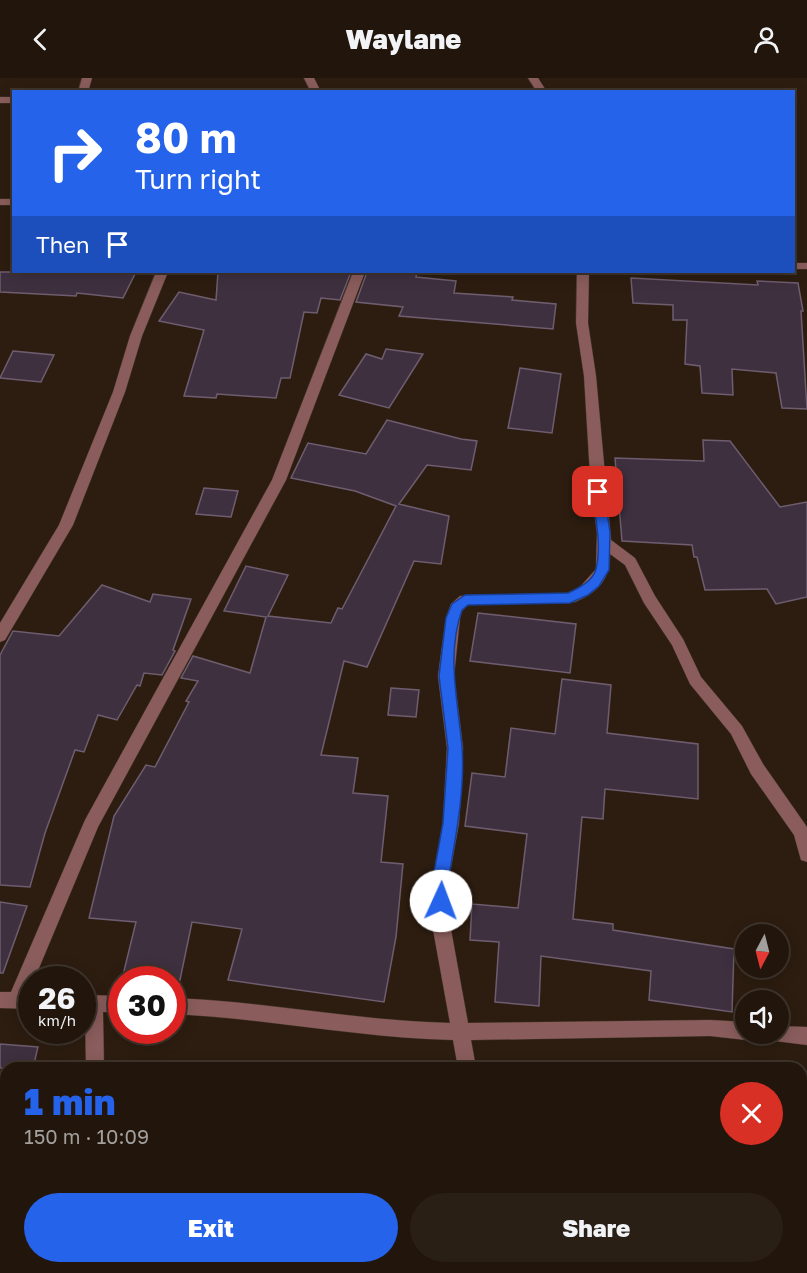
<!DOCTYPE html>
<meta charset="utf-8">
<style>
:root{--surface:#22160c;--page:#2a1f15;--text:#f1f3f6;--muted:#a29f9d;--line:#3f352d;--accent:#2563eb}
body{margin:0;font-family:"Golos Text",sans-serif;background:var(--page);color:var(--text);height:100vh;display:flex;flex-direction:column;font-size:22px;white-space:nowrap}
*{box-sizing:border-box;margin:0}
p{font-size:20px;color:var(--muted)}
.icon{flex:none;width:33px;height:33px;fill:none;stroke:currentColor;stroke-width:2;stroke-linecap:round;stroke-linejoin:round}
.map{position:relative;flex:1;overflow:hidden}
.details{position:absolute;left:0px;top:984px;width:807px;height:212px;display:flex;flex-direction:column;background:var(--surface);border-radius:18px 18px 0 0;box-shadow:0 3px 15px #0003,0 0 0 2px var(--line)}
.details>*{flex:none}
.top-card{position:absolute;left:12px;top:12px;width:783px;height:183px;border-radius:0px;box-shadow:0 3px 15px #0003,0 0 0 2px var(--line);background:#2563eb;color:#fff;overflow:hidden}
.needle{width:39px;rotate:187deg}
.controls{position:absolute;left:735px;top:846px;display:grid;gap:12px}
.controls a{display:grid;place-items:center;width:54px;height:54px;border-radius:50%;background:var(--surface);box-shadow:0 3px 15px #0003,0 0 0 2px var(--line);font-size:30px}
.speed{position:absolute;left:18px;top:888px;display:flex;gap:12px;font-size:30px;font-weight:700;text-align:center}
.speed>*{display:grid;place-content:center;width:78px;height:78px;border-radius:50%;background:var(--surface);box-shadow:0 3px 15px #0003,0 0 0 2px var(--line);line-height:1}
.speed small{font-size:15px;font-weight:400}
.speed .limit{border:9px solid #d22;background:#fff;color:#111}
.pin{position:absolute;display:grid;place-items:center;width:51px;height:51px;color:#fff;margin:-26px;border-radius:12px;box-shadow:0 3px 9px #0006}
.me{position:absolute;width:66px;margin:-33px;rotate:2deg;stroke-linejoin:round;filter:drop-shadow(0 0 4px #0008)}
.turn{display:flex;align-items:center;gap:21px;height:126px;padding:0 24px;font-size:27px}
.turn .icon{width:78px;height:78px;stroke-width:2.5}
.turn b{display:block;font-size:42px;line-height:51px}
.then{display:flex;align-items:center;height:57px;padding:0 24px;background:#0003;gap:12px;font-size:22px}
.round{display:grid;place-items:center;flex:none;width:63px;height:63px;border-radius:32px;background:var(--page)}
.headline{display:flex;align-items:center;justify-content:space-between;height:102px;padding:0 24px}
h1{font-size:36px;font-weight:800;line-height:45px;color:var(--accent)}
.cta{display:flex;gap:12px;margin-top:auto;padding:12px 24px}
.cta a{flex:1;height:69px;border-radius:36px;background:var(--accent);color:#fff;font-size:24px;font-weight:800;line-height:69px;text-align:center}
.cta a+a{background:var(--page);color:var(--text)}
header{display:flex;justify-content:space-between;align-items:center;height:78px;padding:0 24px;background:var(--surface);font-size:27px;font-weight:800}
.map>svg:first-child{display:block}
</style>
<header><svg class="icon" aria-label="back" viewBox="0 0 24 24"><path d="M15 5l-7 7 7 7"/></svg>Waylane<svg class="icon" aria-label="person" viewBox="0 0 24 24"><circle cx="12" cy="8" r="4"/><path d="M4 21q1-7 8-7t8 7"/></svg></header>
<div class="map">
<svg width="807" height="1195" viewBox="0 0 807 1195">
<rect width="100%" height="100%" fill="#2d1d10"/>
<g fill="#3f3040" stroke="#6e5d6f" stroke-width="1.5">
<polygon points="0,194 136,194 123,220 77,215 76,218 0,214"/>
<polygon points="218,194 351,194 340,222 321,220 317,235 304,234 290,300 281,300 276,320 217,316 216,320 184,318 204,252 159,243 179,214 216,222"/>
<polygon points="367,194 417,194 416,199 456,203 454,215 513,219 512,222 556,226 553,251 399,238 403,229 356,224"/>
<polygon points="631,200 758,207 757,203 798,205 803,233 801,233 807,331 782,330 776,295 732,291 733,317 702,315 700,288 685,286 687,242 673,242 673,227 633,225"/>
<polygon points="386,271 423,276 389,330 339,317 366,276 382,281"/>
<polygon points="13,273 54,277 41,304 0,300"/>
<polygon points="520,290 561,296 552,355 508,350"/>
<polygon points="387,342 461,361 477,363 471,392 427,387 399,426 449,438 441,486 414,483 367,589 344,583 321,677 358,680 353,715 388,718 381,784 403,786 396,859 384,924 228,902 242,851 192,844 180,902 123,897 136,844 89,840 114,738 146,687 155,689 189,624 186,623 198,603 181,600 193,578 250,595 266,539 224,533 246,488 288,497 268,538 331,545 338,530 342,531 396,428 355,413 291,400 308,365 366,376"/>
<polygon points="703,362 730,363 780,429 807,424 807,519 776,526 767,511 705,512 697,479 694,479 692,467 622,463 615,380 704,383"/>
<polygon points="204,410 238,413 231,439 196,436"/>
<polygon points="102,507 150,524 153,516 191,521 173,572 175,573 162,597 144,595 140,608 137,607 117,642 98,637 84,674 75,672 45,755 30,809 0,807 0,577 13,553 59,558"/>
<polygon points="478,535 576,546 570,595 470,583"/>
<polygon points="562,601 611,607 607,655 698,666 698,721 605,711 603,741 582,739 573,841 613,846 613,852 734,871 732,934 649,922 651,893 541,878 539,928 495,924 499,864 470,862 472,826 518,830 527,756 465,748 472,695 505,699 511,650 555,656"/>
<polygon points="391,610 419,612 416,639 388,637"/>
<polygon points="0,824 27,828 3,895 0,895"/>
<polygon points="0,966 38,969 33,990 0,990"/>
</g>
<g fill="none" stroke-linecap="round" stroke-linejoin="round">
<g stroke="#46372a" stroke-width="1">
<g id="minor">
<polygon points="82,0 92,0 88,14 78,14"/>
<polygon points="304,0 314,0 321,14 311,14"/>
<polygon points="528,0 538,0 547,14 537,14"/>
<rect x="0" y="19" width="14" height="6"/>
<rect x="0" y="121" width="14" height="6"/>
<rect x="794" y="185" width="13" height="6"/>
<polygon points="156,194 168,194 142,258 125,314 73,447 5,562 0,564 0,545 59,447 113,314 130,258"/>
<polygon points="353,194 365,194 286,402 98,749 34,902 32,902 28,915 32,915 32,931 0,930 0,914 11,914 85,742 272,402"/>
<path d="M577,194H589L588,245L596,298L611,462L635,480L655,518L683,561L701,599L742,648L763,686L807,749V784L801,782L794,757L751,696L731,656L690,606L672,567L644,525L625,487L610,476C610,502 598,514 575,524L468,527L462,533L460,540L454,598L463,670L459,745L449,800L450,846L468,945L710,942L746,944V956H754L752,959L746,962L710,958L471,962L476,990H458L453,962C359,960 266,940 172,936V920C265,923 357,943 450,945L432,846L433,800L443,745L447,670L438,598L446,540L451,526L460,518L569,515L579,510L596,491L597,454L591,414L584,298L576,245Z"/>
<polygon points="82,917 122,918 122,934 103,934 104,990 86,990 85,933 82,933"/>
<polygon points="778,948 807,949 807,967 767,962 764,956 778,956"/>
<polygon points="6,1185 6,1190 54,1190 52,1195 0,1195 0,1187"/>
<polygon points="73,1190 93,1190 92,1195 72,1195"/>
<polygon points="485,1190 505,1190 506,1195 486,1195"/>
</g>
</g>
<use href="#minor" fill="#8a5d5c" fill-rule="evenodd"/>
</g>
<path fill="#2563eb" stroke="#184099" stroke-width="1.5" d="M598,410L604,414L610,454L609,492L599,508L588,517L570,525L468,527L462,532C446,577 458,623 462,669C465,709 457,752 450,792C448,803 451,817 446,828L441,830L436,828L433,823V800L443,745L448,670L439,598L446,540L452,526L465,517L568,515C579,510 593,503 596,491C602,467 595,438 592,414Z"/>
</svg>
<div class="controls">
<a><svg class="needle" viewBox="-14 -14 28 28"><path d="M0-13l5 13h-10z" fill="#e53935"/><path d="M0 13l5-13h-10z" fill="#a29f9d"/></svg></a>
<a><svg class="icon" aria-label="sound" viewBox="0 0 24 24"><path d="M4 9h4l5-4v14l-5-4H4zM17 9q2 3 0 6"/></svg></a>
</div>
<div class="speed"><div>26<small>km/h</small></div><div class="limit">30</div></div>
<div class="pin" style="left:598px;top:414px;background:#d93025"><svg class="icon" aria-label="arrive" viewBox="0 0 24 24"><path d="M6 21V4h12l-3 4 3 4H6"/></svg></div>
<svg class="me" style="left:441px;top:823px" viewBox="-20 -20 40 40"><circle r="19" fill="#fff"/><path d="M0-13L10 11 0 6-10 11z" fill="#2563eb"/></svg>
<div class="top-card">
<div class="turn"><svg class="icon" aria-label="right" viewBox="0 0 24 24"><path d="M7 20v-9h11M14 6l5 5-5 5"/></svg><div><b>80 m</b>Turn right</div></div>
<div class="then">Then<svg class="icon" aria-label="arrive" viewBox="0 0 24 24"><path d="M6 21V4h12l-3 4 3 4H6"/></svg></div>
</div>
<section class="details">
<div class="headline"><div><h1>1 min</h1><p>150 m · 10:09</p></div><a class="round" style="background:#d93025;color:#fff"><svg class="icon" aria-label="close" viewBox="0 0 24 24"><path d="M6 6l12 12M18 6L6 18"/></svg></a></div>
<div class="cta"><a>Exit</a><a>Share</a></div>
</section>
</div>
